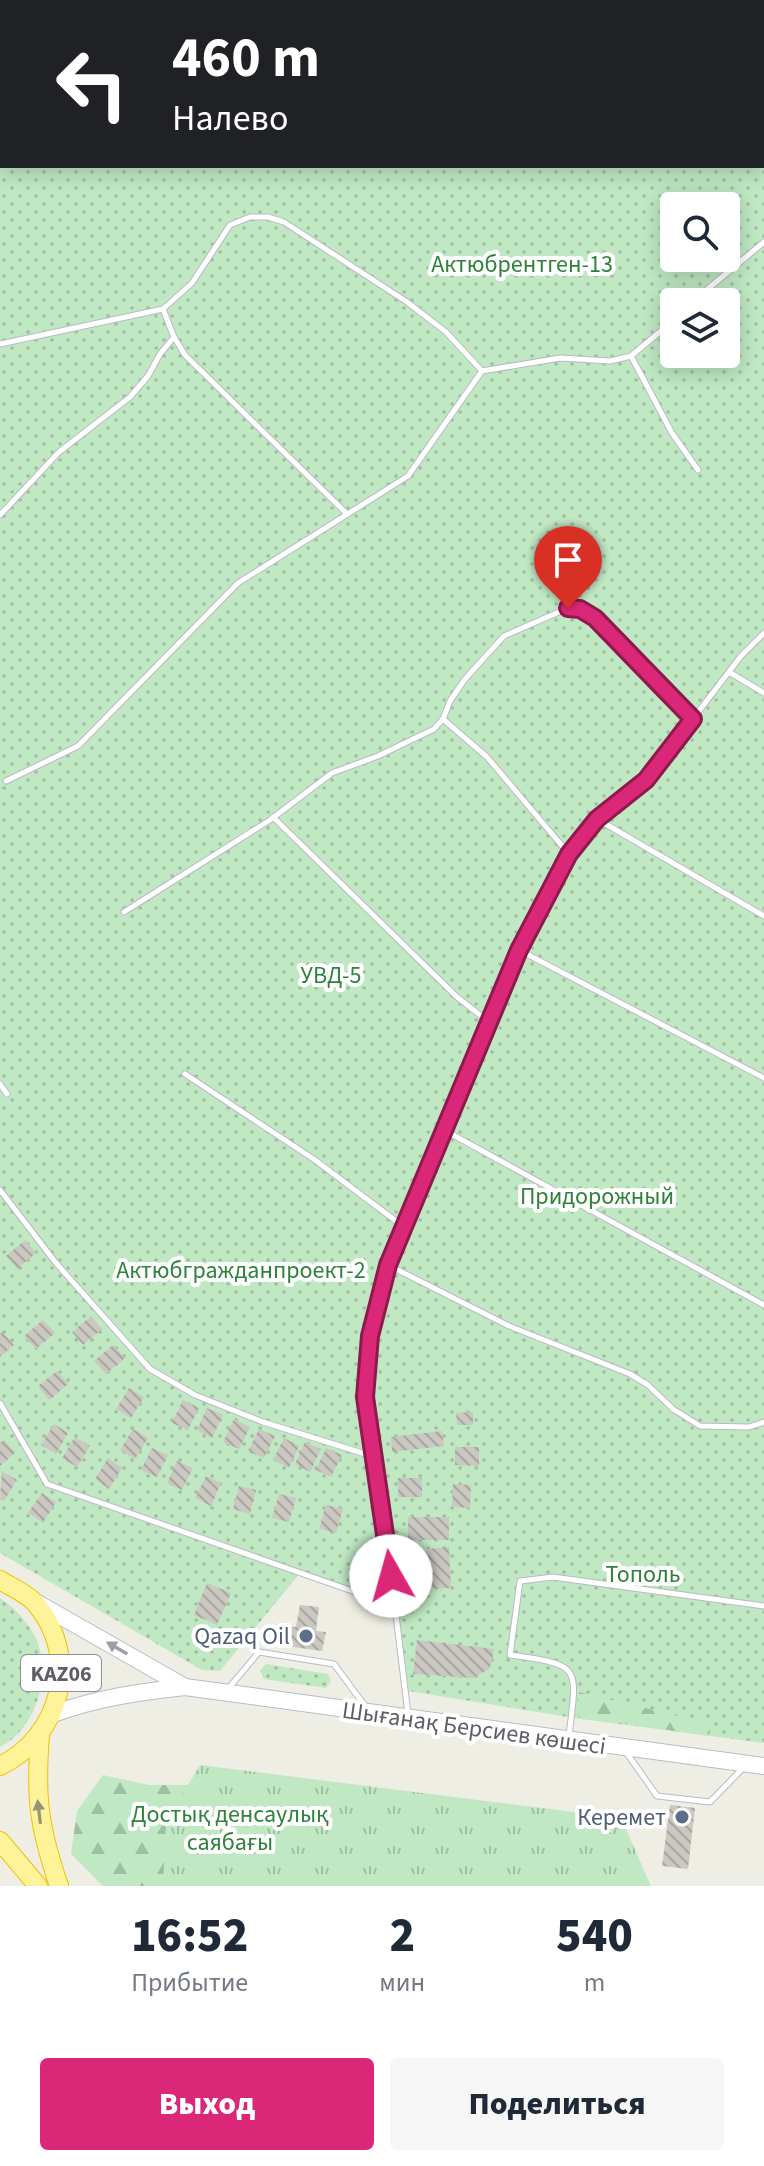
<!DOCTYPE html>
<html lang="ru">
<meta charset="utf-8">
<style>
:root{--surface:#fff;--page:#f6f6f7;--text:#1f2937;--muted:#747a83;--accent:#db2777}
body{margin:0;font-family:"Source Sans 3",sans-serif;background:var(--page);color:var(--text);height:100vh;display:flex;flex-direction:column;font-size:30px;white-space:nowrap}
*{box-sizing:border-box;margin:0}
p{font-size:26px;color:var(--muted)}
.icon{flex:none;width:44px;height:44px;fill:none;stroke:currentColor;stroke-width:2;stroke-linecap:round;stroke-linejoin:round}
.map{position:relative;height:1886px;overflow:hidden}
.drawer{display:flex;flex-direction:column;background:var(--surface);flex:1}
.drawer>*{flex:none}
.hud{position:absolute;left:0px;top:0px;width:764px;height:168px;box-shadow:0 4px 20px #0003;background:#202124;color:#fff;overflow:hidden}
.tools{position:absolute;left:660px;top:192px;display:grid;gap:16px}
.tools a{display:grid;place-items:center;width:80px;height:80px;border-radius:8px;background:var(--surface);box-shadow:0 4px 20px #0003;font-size:40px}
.pin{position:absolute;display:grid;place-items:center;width:68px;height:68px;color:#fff;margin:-82px -34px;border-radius:50% 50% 50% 0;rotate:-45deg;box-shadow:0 0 8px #0007}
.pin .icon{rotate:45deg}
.me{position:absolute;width:88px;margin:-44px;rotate:353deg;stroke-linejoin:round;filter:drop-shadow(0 0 6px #0008)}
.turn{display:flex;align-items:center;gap:28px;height:168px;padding:0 40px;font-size:36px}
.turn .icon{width:104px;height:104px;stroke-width:2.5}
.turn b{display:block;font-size:56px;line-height:68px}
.eta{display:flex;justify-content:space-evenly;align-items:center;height:136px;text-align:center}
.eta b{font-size:48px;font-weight:800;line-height:56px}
.action{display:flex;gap:16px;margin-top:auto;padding:16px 40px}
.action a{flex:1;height:92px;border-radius:8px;background:var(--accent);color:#fff;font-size:32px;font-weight:800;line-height:92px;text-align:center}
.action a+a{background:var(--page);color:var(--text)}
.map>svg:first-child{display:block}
</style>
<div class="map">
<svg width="764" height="1886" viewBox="0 0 764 1886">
<defs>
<pattern id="grass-dots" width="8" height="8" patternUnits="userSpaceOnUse" patternTransform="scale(2)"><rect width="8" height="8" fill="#bfe8c3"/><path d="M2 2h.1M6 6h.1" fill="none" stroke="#9ebfa2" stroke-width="1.8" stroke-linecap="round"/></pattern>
<pattern id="forest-firs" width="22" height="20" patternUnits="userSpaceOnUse" patternTransform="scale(2)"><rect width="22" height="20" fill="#bfe8c3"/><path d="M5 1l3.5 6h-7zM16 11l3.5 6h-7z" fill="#9ebfa2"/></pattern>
<pattern id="park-tufts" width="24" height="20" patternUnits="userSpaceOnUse" patternTransform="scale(2)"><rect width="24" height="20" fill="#bfe8c3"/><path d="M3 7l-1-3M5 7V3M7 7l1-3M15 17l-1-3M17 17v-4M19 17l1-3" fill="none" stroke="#9ebfa2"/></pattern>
<pattern id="building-back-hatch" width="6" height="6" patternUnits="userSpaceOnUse" patternTransform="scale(2)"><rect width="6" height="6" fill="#cac8c1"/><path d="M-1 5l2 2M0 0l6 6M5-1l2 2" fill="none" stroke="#a7a6a0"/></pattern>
</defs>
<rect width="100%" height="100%" fill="#efeee4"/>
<g fill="url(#grass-dots)" fill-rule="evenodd">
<path d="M0,0H764V1743L574,1718L409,1691L395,1608L300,1573L220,1671L202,1670L0,1553ZM2,2H762V166H2ZM674,206H726V258H674ZM674,302H726V354H674Z"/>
<path d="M0,1598C16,1609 29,1623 37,1641C51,1677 36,1729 0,1747Z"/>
<polygon points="266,1664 328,1674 331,1681 326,1688 264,1679 260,1671"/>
</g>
<g fill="url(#forest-firs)">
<polygon points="579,1692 711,1724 709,1736 579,1717"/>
<polygon points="103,1775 149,1785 196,1785 434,1886 103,1886 71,1854 77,1811"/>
</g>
<polygon fill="url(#park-tufts)" points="200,1765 621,1818 651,1886 163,1886 166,1821"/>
<g fill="url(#building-back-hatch)">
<polygon points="25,1240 36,1253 17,1269 6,1256"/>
<polygon points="91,1316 102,1329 83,1345 72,1332"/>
<polygon points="43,1320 55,1333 36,1349 24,1336"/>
<polygon points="2,1332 14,1345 0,1357 0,1334"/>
<polygon points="113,1345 125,1358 106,1374 94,1361"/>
<polygon points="57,1371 68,1384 49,1400 38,1386"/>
<polygon points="129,1388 144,1397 131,1418 116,1409"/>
<polygon points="183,1400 199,1408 188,1430 172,1423"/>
<polygon points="207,1408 223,1415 212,1438 197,1430"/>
<polygon points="473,1412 473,1425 457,1425 456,1413"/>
<polygon points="234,1419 250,1427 239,1449 223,1442"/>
<polygon points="54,1424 68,1433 56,1454 41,1445"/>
<polygon points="133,1429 148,1438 135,1459 120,1450"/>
<polygon points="259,1429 275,1436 264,1458 248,1451"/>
<polygon points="442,1431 444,1446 392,1452 391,1437"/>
<polygon points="75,1437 90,1446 77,1467 62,1458"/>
<polygon points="284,1438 299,1446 289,1468 273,1460"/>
<polygon points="4,1440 15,1453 0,1466 0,1443"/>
<polygon points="305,1442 321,1449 310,1472 295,1464"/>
<polygon points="455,1447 479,1447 479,1466 455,1465"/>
<polygon points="152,1448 168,1455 157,1477 141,1470"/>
<polygon points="326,1448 342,1455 331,1477 316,1470"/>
<polygon points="108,1458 122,1468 109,1489 95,1479"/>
<polygon points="177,1461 193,1468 182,1490 167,1483"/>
<polygon points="2,1471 17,1480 4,1501 0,1499"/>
<polygon points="206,1476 221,1483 211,1506 195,1498"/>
<rect x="398" y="1478" width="24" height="19"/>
<polygon points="453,1484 471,1485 470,1508 452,1507"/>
<polygon points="239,1486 256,1490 250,1514 233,1509"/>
<polygon points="42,1493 56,1502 43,1523 28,1513"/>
<polygon points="279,1494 296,1498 289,1522 272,1518"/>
<polygon points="326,1505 343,1509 336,1533 319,1529"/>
<rect x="408" y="1517" width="41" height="23"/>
<polygon points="449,1547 451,1588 428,1589 426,1549"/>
<polygon points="207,1583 231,1593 217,1625 194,1615"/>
<polygon points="300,1605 319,1607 316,1631 326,1632 322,1651 286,1646 289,1626 296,1627"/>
<polygon points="417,1640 494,1649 492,1661 489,1669 473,1678 413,1674"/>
<polygon points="670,1805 695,1808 688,1869 662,1866"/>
</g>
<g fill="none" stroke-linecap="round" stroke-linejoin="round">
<g stroke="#b9bbc1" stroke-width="7">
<g id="service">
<polyline points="31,2 33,0"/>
<polyline points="146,2 146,0"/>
<polyline points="364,2 365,0"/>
<polyline points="548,2 549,0"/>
<polyline points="742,2 743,0"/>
<polyline points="0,6 2,6"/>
<polyline points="0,80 2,79"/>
<polyline points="762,125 764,126"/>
<polyline points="692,302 764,242"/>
<polyline points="163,309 174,337 185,355 347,514"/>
<polyline points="0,344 163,309 192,283 230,225 250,217 268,217 284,222 407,302 446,332 482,371"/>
<polyline points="631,356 672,433 698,470"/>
<polyline points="0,515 59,452 130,397 148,376 160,354 174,337"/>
<polyline points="729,672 764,693"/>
<polyline points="443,719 487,757 569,854"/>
<polyline points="6,781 78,746 238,583 408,476 482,371 560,358 610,361 631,356 674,320"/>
<polyline points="273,817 457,997 489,1022"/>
<polyline points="597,819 764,916"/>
<polyline points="124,912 270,820 332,773 378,756 434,729 443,719 450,701 465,679 504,636 568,608 580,609 595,618 693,719"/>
<polyline points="519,950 764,1078"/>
<polyline points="185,1074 315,1160 404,1227"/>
<polyline points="0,1084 7,1094"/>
<polyline points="444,1130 764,1305"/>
<polyline points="0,1190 56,1263 150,1369 195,1395 263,1422 375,1457"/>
<polyline points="388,1265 509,1326 630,1374 648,1385 673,1409 700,1426 749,1427 764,1422"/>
<polyline points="0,1403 47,1484 395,1606"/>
<polyline points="227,1690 259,1652 334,1664 365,1706"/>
<polyline points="408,1714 384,1516 365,1397 370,1336 388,1265 519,950 569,854 597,819 646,780 741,656 764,633"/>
<path d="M569,1736C577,1666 583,1665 510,1655L520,1581L553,1577L764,1606"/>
<polyline points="626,1752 657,1796 710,1802 745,1766"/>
</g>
</g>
<g stroke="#b9bcc3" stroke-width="18">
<g id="secondary">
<polyline points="34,1601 185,1687"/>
<path d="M53,1714C97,1698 139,1692 185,1687L764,1766"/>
</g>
</g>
<g stroke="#f3bf00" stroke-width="20">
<g id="trunk">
<path d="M0,1580C11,1587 28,1594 36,1604C81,1658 61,1736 0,1766"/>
<path d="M40,1735C35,1798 39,1827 59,1886"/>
<polyline points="0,1841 38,1886"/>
</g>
</g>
<use href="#service" stroke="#fff" stroke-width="5"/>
<use href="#secondary" stroke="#fff" stroke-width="16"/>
<use href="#trunk" stroke="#fff39a" stroke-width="18"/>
</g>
<defs><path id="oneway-solid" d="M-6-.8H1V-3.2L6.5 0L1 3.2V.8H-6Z" transform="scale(2)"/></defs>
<use fill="#9d9fa3" href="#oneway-solid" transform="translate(117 1648) rotate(-150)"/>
<use fill="#959378" href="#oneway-solid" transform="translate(39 1812) rotate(-97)"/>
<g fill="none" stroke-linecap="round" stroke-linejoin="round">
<g stroke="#8e194d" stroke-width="20">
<polyline id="route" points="391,1576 365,1397 370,1336 388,1265 519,950 569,854 597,819 646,780 693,719 595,618 580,609 568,608"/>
</g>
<use href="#route" stroke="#db2777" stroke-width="14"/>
</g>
<g fill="#5c6f8a" stroke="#fff" stroke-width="3">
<circle cx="306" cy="1636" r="8"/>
<circle cx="682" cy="1817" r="8"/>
</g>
<g text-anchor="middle" stroke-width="8" stroke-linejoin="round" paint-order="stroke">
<rect fill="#fff" stroke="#8d8f93" stroke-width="2" x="21" y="1655" width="80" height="36" rx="6"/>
<g font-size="22" font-weight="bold" fill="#5c5f65">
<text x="61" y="1681">KАZ06</text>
</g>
<g font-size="24" fill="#2f823b" stroke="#fff">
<text x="522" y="272">Актюбрентген-13</text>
<text x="331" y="983">УВД-5</text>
<text x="597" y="1204">Придорожный</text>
<text x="241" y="1278">Актюбгражданпроект-2</text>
<text x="643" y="1582">Тополь</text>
<text x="230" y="1822">Достық денсаулық<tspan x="230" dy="28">саябағы</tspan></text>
</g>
<g font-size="24" fill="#4e5e75" stroke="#fff" text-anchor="end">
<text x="290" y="1644">Qazaq Oil</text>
<text x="666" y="1825">Керемет</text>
</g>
<g font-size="24" fill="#5c5f65" stroke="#fff">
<text transform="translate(474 1728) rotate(8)" y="8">Шығанақ Берсиев көшесі</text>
</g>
</g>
</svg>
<div class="tools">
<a><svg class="icon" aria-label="search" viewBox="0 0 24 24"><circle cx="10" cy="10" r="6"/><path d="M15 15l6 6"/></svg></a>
<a><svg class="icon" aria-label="layers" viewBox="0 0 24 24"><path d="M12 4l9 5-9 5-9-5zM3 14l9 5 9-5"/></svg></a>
</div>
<div class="pin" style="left:568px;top:608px;background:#d93025"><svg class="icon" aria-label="arrive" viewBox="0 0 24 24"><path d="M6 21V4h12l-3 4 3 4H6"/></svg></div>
<svg class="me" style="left:391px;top:1576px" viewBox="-20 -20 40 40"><circle r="19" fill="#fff"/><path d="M0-13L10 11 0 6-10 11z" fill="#db2777"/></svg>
<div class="hud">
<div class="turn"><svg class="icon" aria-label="left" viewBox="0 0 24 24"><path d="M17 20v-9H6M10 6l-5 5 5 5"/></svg><div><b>460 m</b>Налево</div></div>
</div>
</div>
<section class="drawer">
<div class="eta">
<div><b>16:52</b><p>Прибытие</p></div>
<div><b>2</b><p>мин</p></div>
<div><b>540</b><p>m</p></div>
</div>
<div class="action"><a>Выход</a><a>Поделиться</a></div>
</section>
